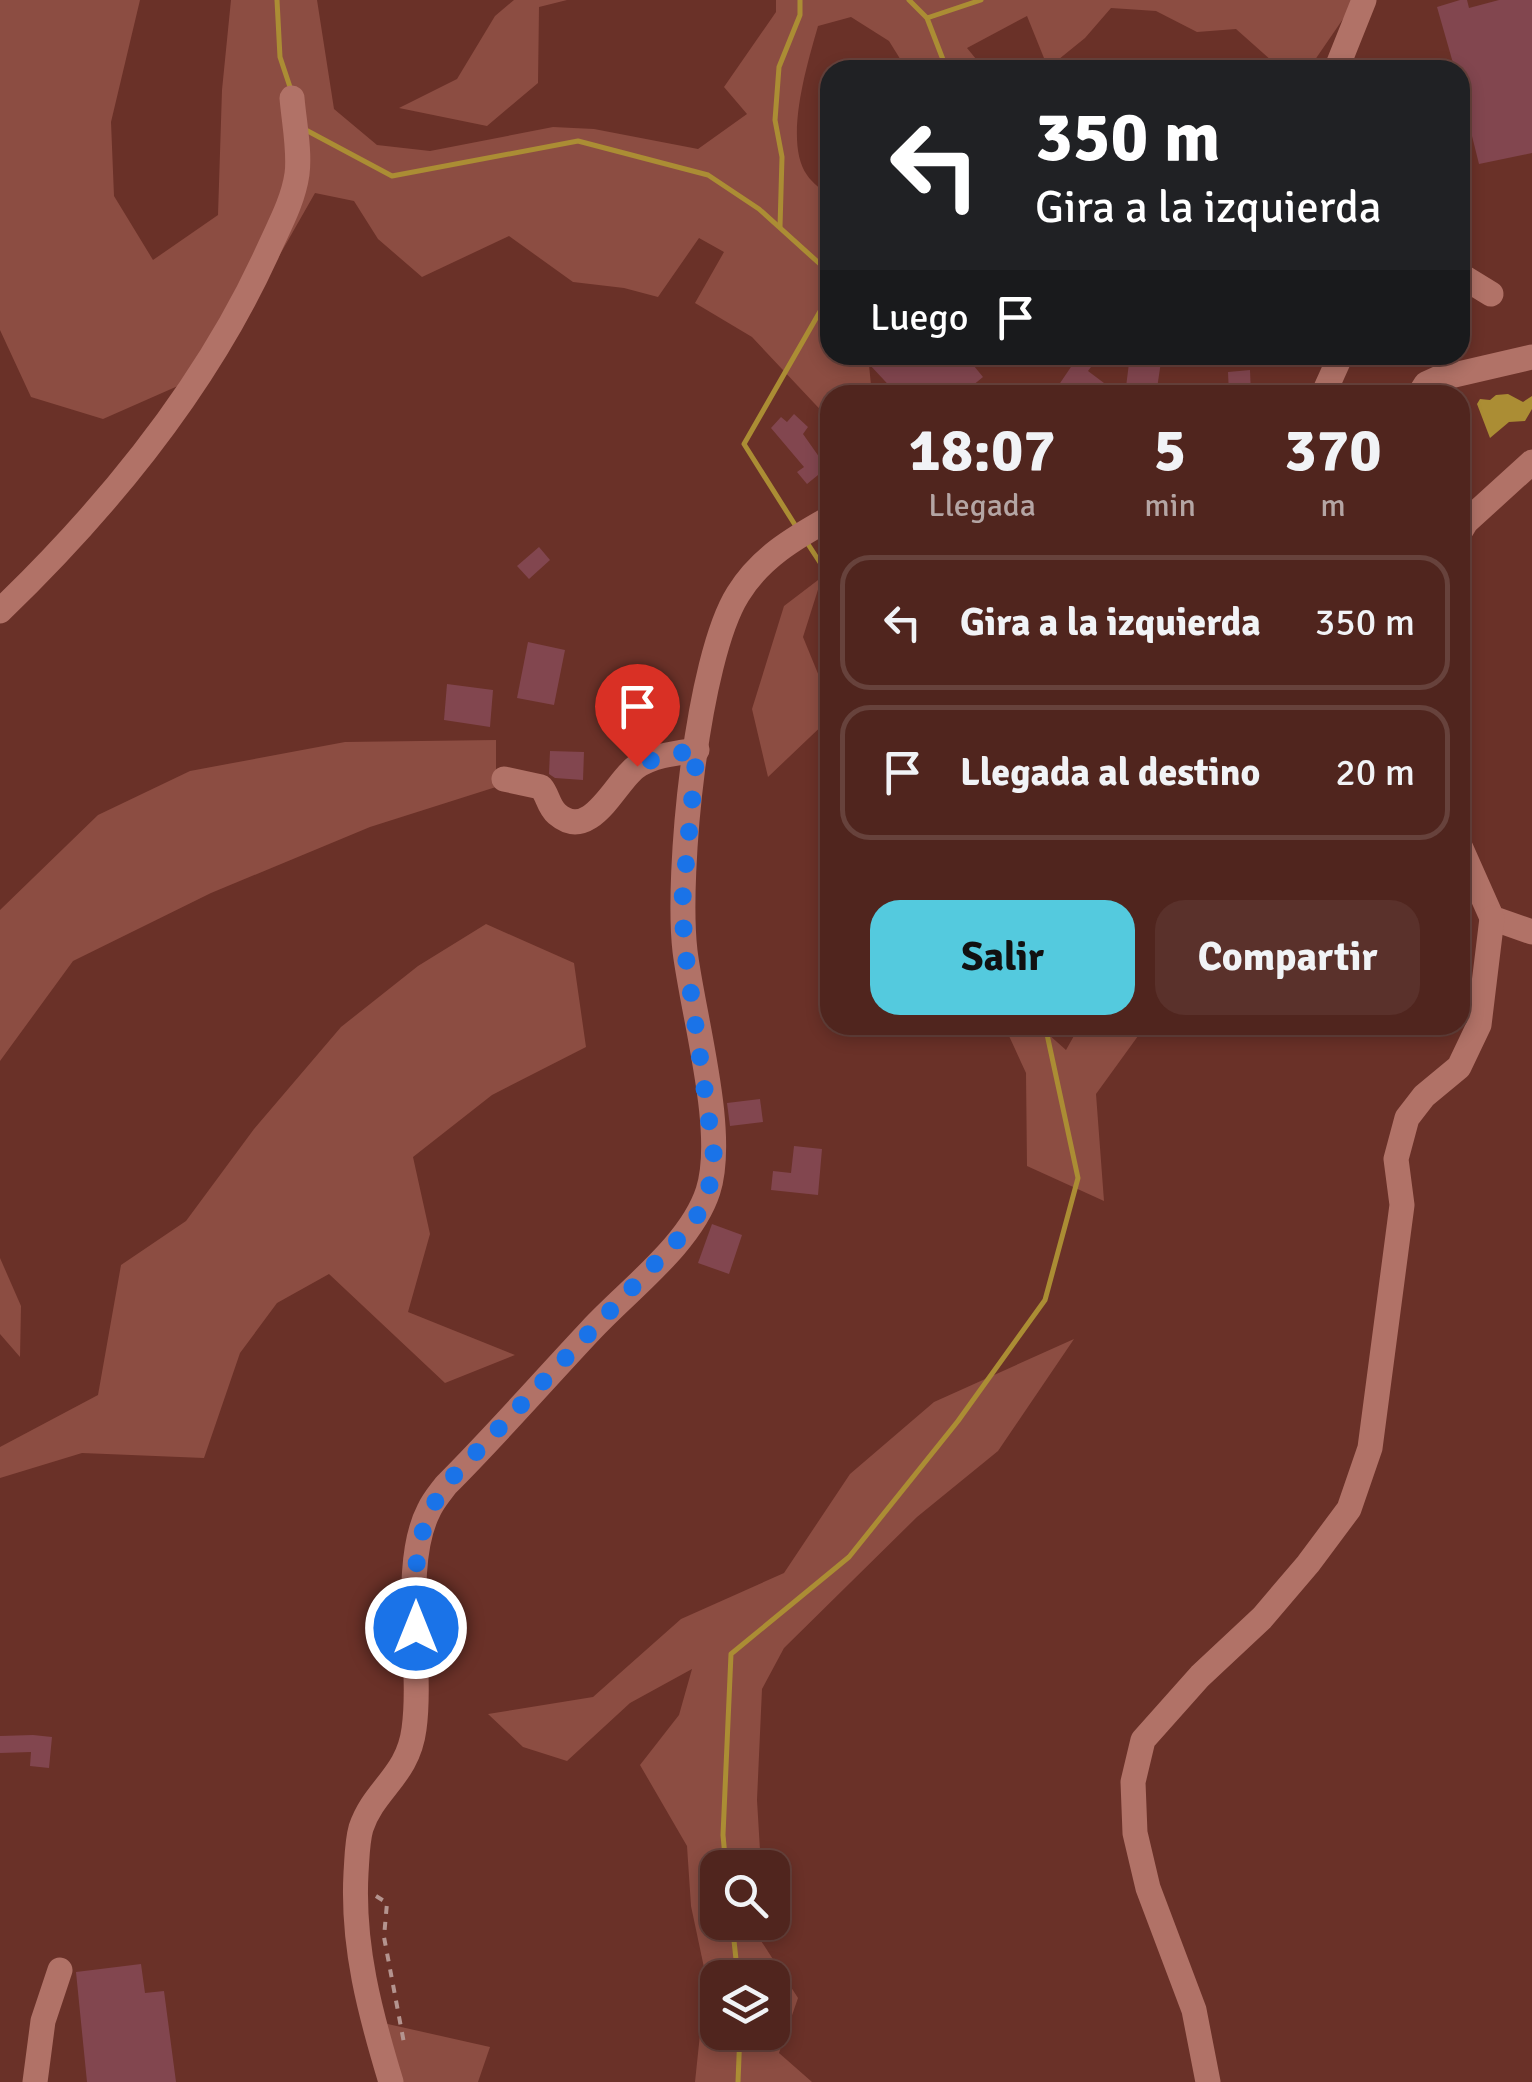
<!DOCTYPE html>
<html lang="es">
<style>
:root{--surface:#50251e;--page:#5a312b;--text:#f1f3f6;--muted:#b4a5a4;--line:#67423c;--accent:#54cade}
body{margin:0;font-family:Signika,sans-serif;background:var(--page);color:var(--text);height:100vh;display:flex;flex-direction:column;font-size:38px;white-space:nowrap}
*{box-sizing:border-box;margin:0}
p{font-size:32px;color:var(--muted)}
.icon{flex:none;width:55px;height:55px;fill:none;stroke:currentColor;stroke-width:2;stroke-linecap:round;stroke-linejoin:round}
.map{position:relative;flex:1;overflow:hidden}
.drawer{position:absolute;left:820px;top:385px;width:650px;height:650px;display:flex;flex-direction:column;background:var(--surface);border-radius:30px;box-shadow:0 5px 15px #0003,0 0 0 2px var(--line)}
.drawer>*{flex:none}
.hud{position:absolute;left:820px;top:60px;width:650px;height:305px;border-radius:30px;box-shadow:0 5px 15px #0003,0 0 0 2px var(--line);background:#202124;color:#fff;overflow:hidden}
.tools{position:absolute;left:700px;top:1850px;display:grid;gap:20px}
.tools a{display:grid;place-items:center;width:90px;height:90px;border-radius:20px;background:var(--surface);box-shadow:0 5px 15px #0003,0 0 0 2px var(--line);font-size:50px}
.pin{position:absolute;display:grid;place-items:center;width:85px;height:85px;color:#fff;margin:-102px -42px;border-radius:50% 50% 50% 0;rotate:-45deg;box-shadow:0 0 10px #0007}
.pin .icon{rotate:45deg}
.me{position:absolute;width:110px;margin:-55px;rotate:0deg;stroke-linejoin:round;filter:drop-shadow(0 0 8px #0008)}
.turn{display:flex;align-items:center;gap:35px;height:210px;padding:0 50px;font-size:45px}
.turn .icon{width:130px;height:130px;stroke-width:2.5}
.turn b{display:block;font-size:70px;line-height:85px}
.then{display:flex;align-items:center;height:95px;padding:0 50px;background:#0003;gap:20px;font-size:38px}
.eta{display:flex;justify-content:space-evenly;align-items:center;height:170px;text-align:center}
.eta b{font-size:60px;font-weight:700;line-height:70px}
.primary-button{display:flex;gap:20px;margin-top:auto;padding:20px 50px}
.primary-button a{flex:1;height:115px;border-radius:30px;background:var(--accent);color:#111;font-size:40px;font-weight:700;line-height:115px;text-align:center}
.primary-button a+a{background:var(--page);color:var(--text)}
ul{padding:0;list-style:none}
li{display:flex;align-items:center;gap:30px;height:135px;margin:0 20px 15px;padding:0 30px;border:5px solid var(--line);border-radius:30px}
li div{flex:1}
li b{display:block;font-size:38px}
li em{font-style:normal}
.map>svg:first-child{display:block}
</style>
<div class="map">
<svg width="1532" height="2082" viewBox="0 0 1532 2082">
<rect width="100%" height="100%" fill="#6a3128"/>
<g fill="#8c4d42" fill-rule="evenodd">
<path d="M0,0H140L111,122L114,196L153,260L218,215L222,90L231,0H317L334,109L377,145L430,151L553,127L594,129L698,149L747,114L724,87L776,12V0H1356L1308,70H1282L1236,29L1197,32L1156,11L1111,8L1085,38L1048,68L1027,16L967,48L985,70H907L889,41L851,17L818,26C808,62 783,141 807,175C812,183 823,190 830,197V355H868L872,395H830V420L752,337L695,303L724,252L699,238L658,297L624,288L573,282L509,236L422,277L378,239L354,201L315,193L266,279L196,378L103,419L31,397L0,330Z"/>
<polygon points="514,0 567,0 539,7 538,83 487,126 399,108 457,79 495,16"/>
<polygon points="822,577 803,637 821,681 830,674 830,718 768,777 752,709 784,606"/>
<polygon points="496,740 496,787 370,827 211,893 73,961 0,1061 0,910 98,815 190,771 345,742"/>
<polygon points="486,924 574,963 586,1047 492,1095 413,1157 430,1234 408,1312 515,1355 445,1383 329,1274 277,1303 240,1353 204,1458 82,1453 0,1478 0,1447 98,1395 121,1265 186,1221 254,1129 341,1027 418,966"/>
<polygon points="1004,1025 1038,1025 1066,1050 1080,1025 1146,1025 1096,1094 1104,1201 1027,1166 1026,1073"/>
<polygon points="0,1258 21,1306 20,1357 0,1334"/>
<path d="M1074,1339L998,1451L917,1517L784,1648L762,1689L757,1800L761,1867L718,1868V1922L757,1923L756,1933L798,1998L779,2053L812,2082H695L706,1977L691,1906L687,1846L640,1765L679,1715L692,1669L630,1703L567,1761L523,1747L488,1714L593,1697L681,1619L784,1573L850,1474L934,1402ZM718,1978H772V2032H718Z"/>
<polygon points="370,2020 490,2047 478,2082 389,2082"/>
</g>
<polygon fill="#ab8d34" points="1508,394 1523,402 1532,396 1532,409 1525,421 1509,422 1490,438 1477,404 1480,399 1490,400 1496,395"/>
<g fill="none" stroke-linecap="round" stroke-linejoin="round">
<g stroke="#ab8d34" stroke-width="5">
<polyline points="277,0 280,57 291,90"/>
<polyline points="909,0 927,18 947,70"/>
<polyline points="927,18 981,0"/>
<polyline points="304,129 392,176 578,141 708,175 759,209 830,273"/>
<polyline points="780,227 782,157 775,120 779,67 800,15 800,0"/>
<polyline points="797,528 744,444 830,294"/>
<polyline points="806,541 830,578"/>
<polyline points="726,1868 723,1835 731,1654 849,1557 958,1421 1045,1300 1078,1178 1045,1025"/>
<polyline points="732,1922 738,1978"/>
<polyline points="738,2082 740,2032"/>
</g>
</g>
<g fill="#82464f">
<polygon points="1460,0 1467,0 1469,8 1499,0 1532,0 1532,153 1479,164 1460,88 1460,70 1455,70 1437,7"/>
<polygon points="879,355 965,355 983,377 961,395 938,395 931,386 922,395 898,395 869,364"/>
<polygon points="1130,355 1162,355 1156,395 1125,395"/>
<polygon points="1077,358 1091,367 1088,371 1120,395 1052,395"/>
<polygon points="1250,370 1251,395 1229,395 1228,372"/>
<polygon points="794,414 808,427 803,434 822,461 830,455 830,491 818,475 807,484 797,472 804,467 771,428 781,417 787,422"/>
<polygon points="539,547 550,560 529,579 517,566"/>
<polygon points="528,642 565,650 554,705 517,698"/>
<polygon points="447,684 493,690 490,727 444,720"/>
<polygon points="550,751 584,752 583,780 555,778 549,774"/>
<polygon points="760,1099 763,1122 730,1126 727,1103"/>
<polygon points="794,1146 822,1149 818,1195 771,1190 773,1171 791,1173"/>
<polygon points="712,1224 742,1235 729,1274 698,1263"/>
<polygon points="33,1735 52,1737 49,1768 30,1766 31,1752 0,1753 0,1736"/>
<polygon points="141,1964 145,1993 164,1991 176,2082 87,2082 76,1972"/>
</g>
<g fill="none" stroke-linecap="round" stroke-linejoin="round">
<polyline stroke="#b4948f" stroke-width="4" stroke-dasharray="8 8" stroke-linecap="butt" points="376,1896 387,1903 384,1937 404,2043"/>
<g stroke="#b17267" stroke-width="25">
<polyline points="1336,70 1364,0"/>
<polyline points="1460,275 1491,294"/>
<polyline points="1323,395 1341,355"/>
<polyline points="1419,395 1426,384 1437,379 1532,357"/>
<polyline points="1460,532 1466,522 1532,462"/>
<path d="M0,611C107,508 205,389 267,253C278,228 293,202 297,174C300,151 294,122 292,98"/>
<path d="M504,779L541,787C548,795 548,806 557,814C591,843 615,782 636,767C654,755 677,753 697,750"/>
<polyline points="1460,846 1492,918 1532,932"/>
<polyline points="35,2082 43,2021 60,1970"/>
<path d="M391,2082C370,2013 352,1946 356,1873C357,1859 357,1842 361,1828C374,1789 408,1776 414,1729C423,1665 400,1566 429,1510C433,1501 440,1493 446,1485C496,1435 543,1381 591,1330C628,1290 691,1244 708,1191C727,1132 693,1016 685,951C676,874 697,659 738,594C760,558 794,538 830,518"/>
<polyline points="1208,2082 1194,2010 1148,1888 1135,1833 1133,1782 1143,1740 1200,1676 1262,1618 1308,1564 1349,1509 1370,1448 1402,1205 1396,1159 1407,1118 1424,1096 1459,1067 1479,1025 1492,918"/>
</g>
</g>
<g fill="none" stroke-linecap="round" stroke-linejoin="round">
<path stroke="#1a73e8" stroke-width="18" stroke-dasharray="0 32.4" d="M416,1628C415,1570 412,1535 446,1484L682,1235L699,1213L709,1188L714,1156L685,951L682,904L697,750L662,756L637,766"/>
</g>
</svg>
<div class="tools">
<a><svg class="icon" aria-label="search" viewBox="0 0 24 24"><circle cx="10" cy="10" r="6"/><path d="M15 15l6 6"/></svg></a>
<a><svg class="icon" aria-label="layers" viewBox="0 0 24 24"><path d="M12 4l9 5-9 5-9-5zM3 14l9 5 9-5"/></svg></a>
</div>
<div class="pin" style="left:637px;top:766px;background:#d93025"><svg class="icon" aria-label="arrive" viewBox="0 0 24 24"><path d="M6 21V4h12l-3 4 3 4H6"/></svg></div>
<svg class="me" style="left:416px;top:1628px" viewBox="-20 -20 40 40"><circle r="17" fill="#1a73e8" stroke="#fff" stroke-width="3"/><path d="M0-11L8 9 0 5-8 9z" fill="#fff"/></svg>
<div class="hud">
<div class="turn"><svg class="icon" aria-label="left" viewBox="0 0 24 24"><path d="M17 20v-9H6M10 6l-5 5 5 5"/></svg><div><b>350 m</b>Gira a la izquierda</div></div>
<div class="then">Luego<svg class="icon" aria-label="arrive" viewBox="0 0 24 24"><path d="M6 21V4h12l-3 4 3 4H6"/></svg></div>
</div>
<section class="drawer">
<div class="eta">
<div><b>18:07</b><p>Llegada</p></div>
<div><b>5</b><p>min</p></div>
<div><b>370</b><p>m</p></div>
</div>
<ul>
<li><svg class="icon" aria-label="left" viewBox="0 0 24 24"><path d="M17 20v-9H6M10 6l-5 5 5 5"/></svg><div><b>Gira a la izquierda</b></div><em>350 m</em></li>
<li><svg class="icon" aria-label="arrive" viewBox="0 0 24 24"><path d="M6 21V4h12l-3 4 3 4H6"/></svg><div><b>Llegada al destino</b></div><em>20 m</em></li>
</ul>
<div class="primary-button"><a>Salir</a><a>Compartir</a></div>
</section>
</div>
